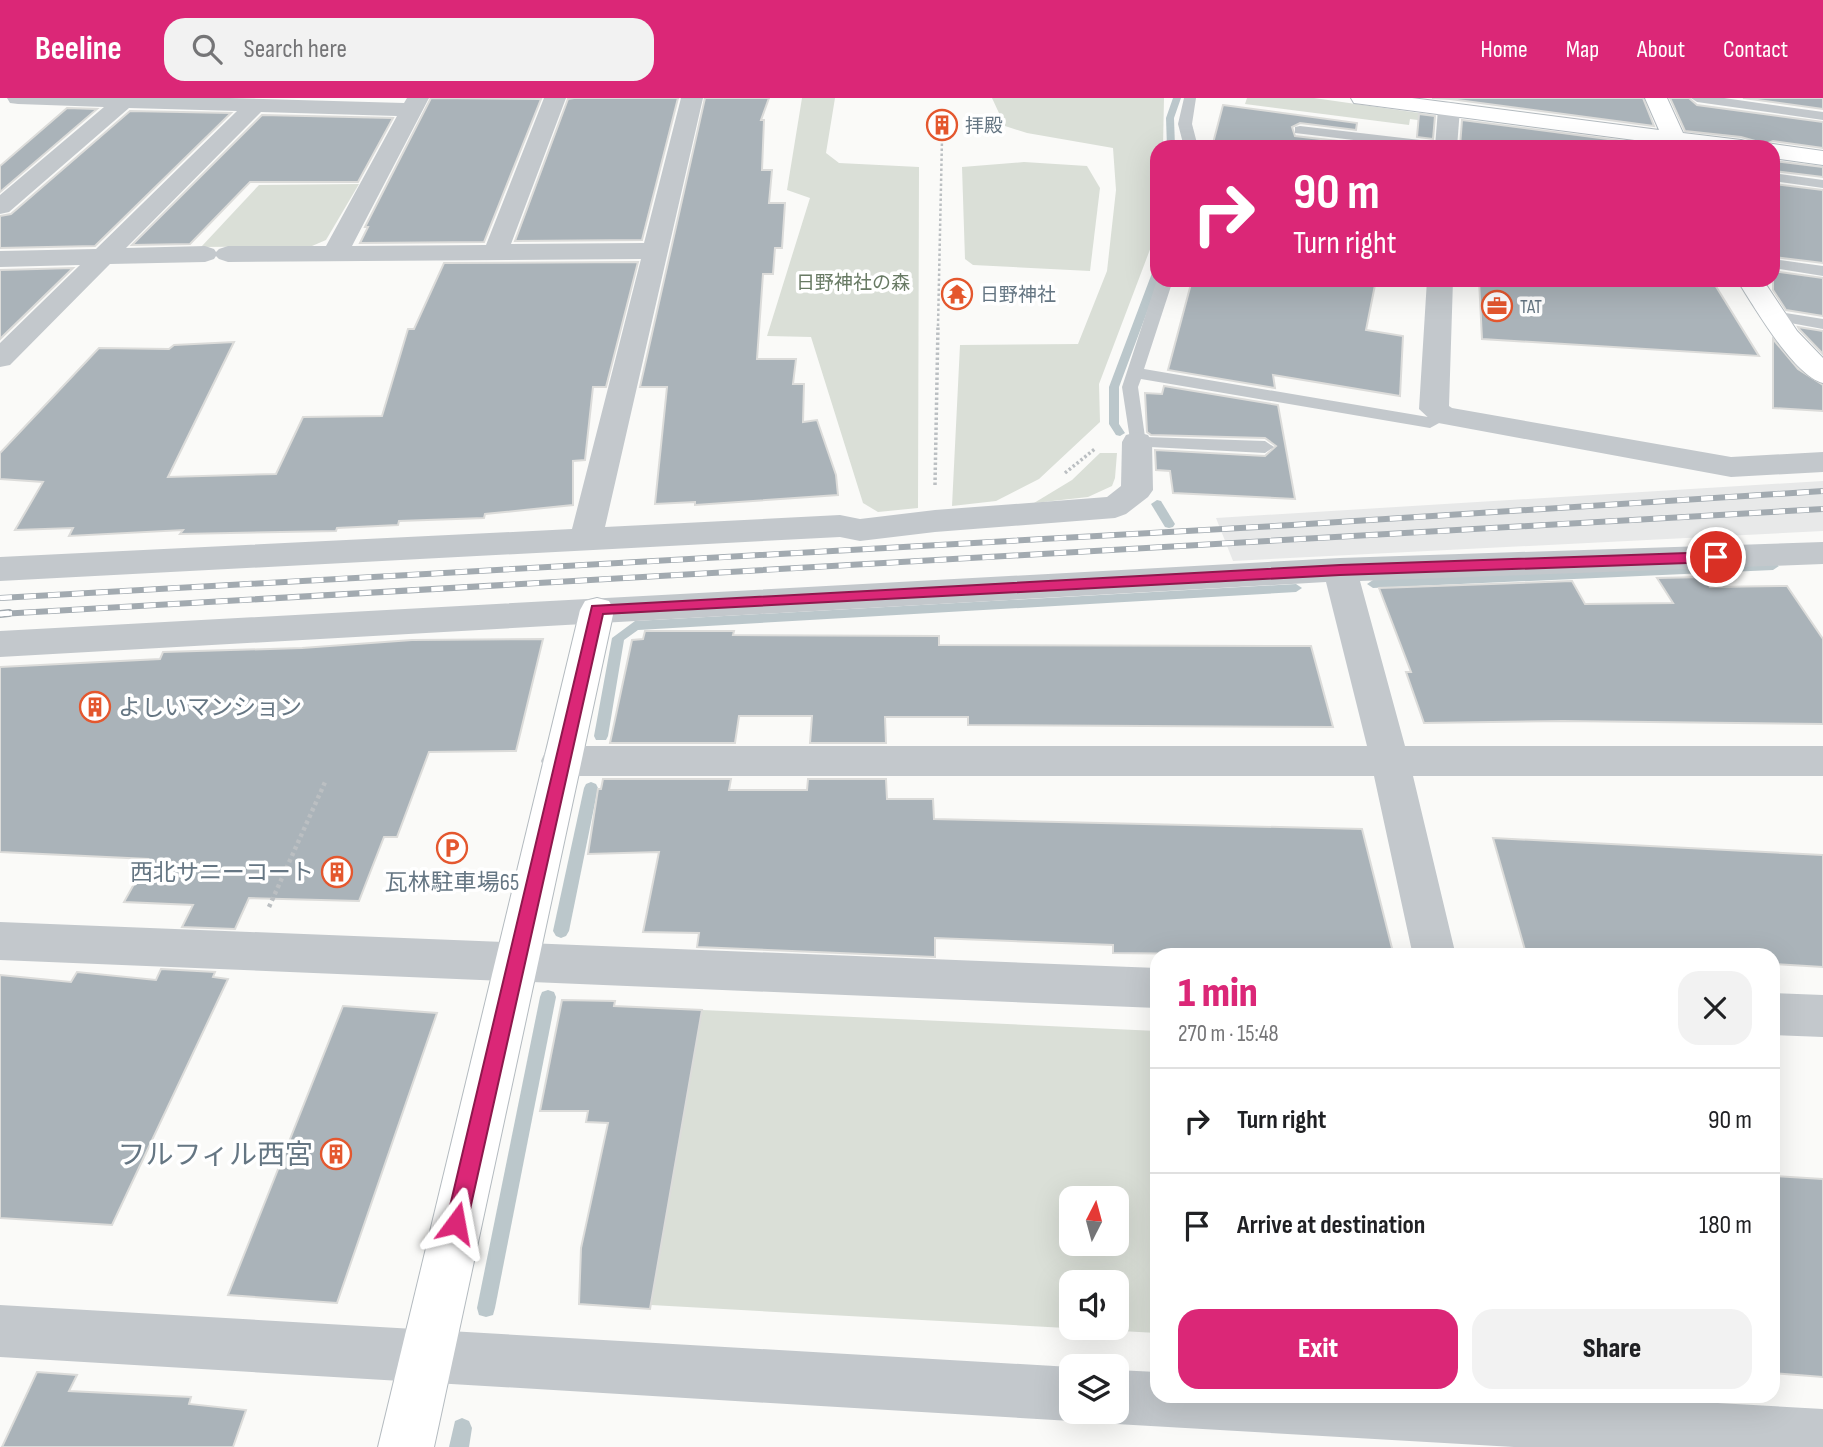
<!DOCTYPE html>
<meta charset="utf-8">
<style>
:root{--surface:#fff;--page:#f2f2f2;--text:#202124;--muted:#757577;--line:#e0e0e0;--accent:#db2777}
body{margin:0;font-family:"Sofia Sans Condensed","Noto Sans JP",sans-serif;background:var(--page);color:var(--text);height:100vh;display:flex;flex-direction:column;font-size:26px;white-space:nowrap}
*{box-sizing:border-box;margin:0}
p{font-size:23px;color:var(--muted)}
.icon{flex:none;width:38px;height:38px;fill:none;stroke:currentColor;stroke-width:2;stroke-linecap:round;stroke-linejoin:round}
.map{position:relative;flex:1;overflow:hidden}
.side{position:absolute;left:1150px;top:850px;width:630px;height:455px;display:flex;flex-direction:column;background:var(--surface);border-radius:21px;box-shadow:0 7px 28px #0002}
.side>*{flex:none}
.guide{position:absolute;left:1150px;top:42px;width:630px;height:147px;border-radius:21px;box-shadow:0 7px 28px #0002;background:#db2777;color:#fff;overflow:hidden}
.needle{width:46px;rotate:6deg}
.buttons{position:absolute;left:1059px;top:1088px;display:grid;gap:14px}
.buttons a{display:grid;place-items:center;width:70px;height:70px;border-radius:14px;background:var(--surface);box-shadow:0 7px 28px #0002;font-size:35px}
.pin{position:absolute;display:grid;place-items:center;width:60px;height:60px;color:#fff;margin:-30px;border:4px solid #fff;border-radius:50%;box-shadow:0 2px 7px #0007}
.me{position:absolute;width:77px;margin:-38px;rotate:13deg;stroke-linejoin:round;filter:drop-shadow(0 0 5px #0008)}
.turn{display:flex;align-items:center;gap:24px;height:147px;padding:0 28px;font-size:32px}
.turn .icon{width:91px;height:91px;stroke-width:2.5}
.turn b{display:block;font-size:49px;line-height:60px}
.round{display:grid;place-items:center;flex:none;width:74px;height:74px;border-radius:21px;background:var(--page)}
.overview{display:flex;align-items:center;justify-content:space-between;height:119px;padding:0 28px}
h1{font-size:42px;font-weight:800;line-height:52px;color:var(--accent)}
.cta{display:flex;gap:14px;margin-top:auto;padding:14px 28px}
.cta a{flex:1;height:80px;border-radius:21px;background:var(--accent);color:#fff;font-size:28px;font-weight:800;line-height:80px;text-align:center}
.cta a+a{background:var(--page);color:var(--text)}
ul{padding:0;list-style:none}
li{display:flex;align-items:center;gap:21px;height:105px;padding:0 28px;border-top:2px solid var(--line)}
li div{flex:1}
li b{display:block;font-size:26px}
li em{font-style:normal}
header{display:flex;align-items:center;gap:42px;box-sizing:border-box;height:98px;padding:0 35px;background:var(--accent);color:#fff}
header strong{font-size:33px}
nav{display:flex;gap:38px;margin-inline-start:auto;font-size:24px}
.search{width:490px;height:63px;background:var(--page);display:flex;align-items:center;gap:18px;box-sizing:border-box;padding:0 24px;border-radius:21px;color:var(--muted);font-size:26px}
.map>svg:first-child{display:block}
</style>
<header>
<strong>Beeline</strong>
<div class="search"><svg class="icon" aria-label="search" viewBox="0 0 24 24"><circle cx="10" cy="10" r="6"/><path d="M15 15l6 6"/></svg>Search here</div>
<nav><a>Home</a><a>Map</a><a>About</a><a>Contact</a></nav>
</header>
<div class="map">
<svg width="1823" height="1349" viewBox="0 0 1823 1349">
<rect width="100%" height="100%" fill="#fafaf8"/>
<polygon fill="#e8e9e9" points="1823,383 1823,433 1233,463 1216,420"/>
<g fill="#dadfd7" fill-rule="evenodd">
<polygon points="802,0 835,0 826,55 839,65 919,69 918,410 878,414 863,405 811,239 767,238 810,100 787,92"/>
<polygon points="992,0 1164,0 1163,49 1157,49 1157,133 1099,286 1100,324 1039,381 996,403 952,408 960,247 1078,246 1107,173 1116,92 1113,50 1027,35 1005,28"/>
<polygon points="1247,0 1314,0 1433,17 1433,24 1410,21 1409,27 1245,6"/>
<polygon points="1024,64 1087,68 1100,90 1090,173 973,167 965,161 962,69"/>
<polygon points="359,86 326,142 312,148 201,149 259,87"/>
<polygon points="1100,355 1117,355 1115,380 1112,388 1088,399 1034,405 1072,382"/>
<path d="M702,912L1157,933V1235L651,1207ZM1071,1101H1116V1146H1071ZM1071,1185H1116V1230H1071Z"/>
</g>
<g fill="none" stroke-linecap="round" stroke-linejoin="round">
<g fill="#bbc7cb" fill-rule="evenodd">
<polygon points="1173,0 1181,0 1174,20 1175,49 1167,49 1166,20"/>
<polygon points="1157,172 1157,182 1159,182 1119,289 1119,326 1125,335 1120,338 1116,337 1109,326 1109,289 1152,175"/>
<polygon points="1157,402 1161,403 1175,426 1173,429 1169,430 1165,429 1151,406"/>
<polygon points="1773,464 1779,468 1773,472 1373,490 1367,486 1373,482"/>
<polygon points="1296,486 1302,490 1296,494 638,532 624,542 608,638 606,642 596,642 594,638 612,540 635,523"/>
<polygon points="591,684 596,686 598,690 569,833 566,838 561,840 556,838 553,833 584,690 586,686"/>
<polygon points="548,892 554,894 556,899 495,1210 493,1217 486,1219 479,1217 477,1210 540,899 542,894"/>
<polygon points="462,1320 469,1323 472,1330 469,1349 449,1349 455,1323"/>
</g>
</g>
<g fill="#aab3b9" stroke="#dcdcda" stroke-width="2">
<polygon points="431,0 541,1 484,144 360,145 368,129 365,129"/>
<polygon points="574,0 678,0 642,142 515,143 568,1"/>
<polygon points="705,0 769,0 761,22 764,22 762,72 772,72 769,105 785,105 782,150 775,150 773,176 763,176 757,261 796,261 793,286 804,286 803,324 817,322 836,377 838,397 695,407 695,404 655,406 667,289 640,289"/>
<polygon points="1432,0 1643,0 1654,28 1450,1"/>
<polygon points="1670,0 1689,0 1697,7 1823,24 1823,50 1773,43 1766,46 1741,39 1685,33"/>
<polygon points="1743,0 1823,0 1823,11"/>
<polygon points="1223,7 1357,25 1356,32 1300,25 1292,29 1295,38 1355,45 1355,49 1212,49"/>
<polygon points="67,10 97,11 0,94 0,68"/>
<polygon points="130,13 231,15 95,148 0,150 0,118 11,116"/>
<polygon points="1419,16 1435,18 1433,41 1417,39"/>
<polygon points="262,17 393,20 358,84 250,84 190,146 132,147"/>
<polygon points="1462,22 1638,45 1639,49 1460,49"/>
<polygon points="1773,63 1823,69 1823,79 1773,73"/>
<polygon points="1773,86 1823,92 1823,165 1773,159"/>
<polygon points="638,164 606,289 593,289 585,362 573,363 573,407 485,416 484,420 399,423 398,427 337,430 336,433 180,436 183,432 69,438 73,430 15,432 43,384 0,381 0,355 99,250 169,251 174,247 234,244 168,379 276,376 303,319 382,318 408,231 414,231 444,165"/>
<polygon points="73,170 0,241 0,172"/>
<polygon points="1773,173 1823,180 1823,218 1786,212 1773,192"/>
<polygon points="1192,182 1376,182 1366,232 1403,238 1400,298 1273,277 1275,290 1168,272"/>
<polygon points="1479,182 1712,182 1759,258 1482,241"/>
<polygon points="1798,229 1823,233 1823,256 1799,231"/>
<polygon points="1773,241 1798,271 1823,287 1823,313 1773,310"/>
<polygon points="1164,288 1278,307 1295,401 1173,395 1170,373 1156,372 1155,352 1265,358 1276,348 1265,340 1151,337 1147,334 1145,295 1162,296"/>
<polygon points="1704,479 1710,489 1787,488 1823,541 1823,626 1563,623 1424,625 1406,574 1411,574 1379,490 1572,483 1585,506 1673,505 1657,480"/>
<polygon points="645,533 734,533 733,537 939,538 939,547 1311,548 1333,629 968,627 968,619 885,619 886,645 810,645 812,618 739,618 735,645 610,645 632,542 643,541"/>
<polygon points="543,541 516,653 429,654 397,739 384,739 359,803 249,800 235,831 182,829 193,807 124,804 148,761 0,754 0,569 160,561 163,554 302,550 412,542"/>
<polygon points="603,681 731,681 729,692 807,692 808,681 886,681 887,701 933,701 934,721 1362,731 1394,858 1113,855 1113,847 935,840 935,859 697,849 699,835 643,834 659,754 588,756 598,691 601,691"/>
<polygon points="1493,740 1823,757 1823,869 1773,866 1773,858 1627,858 1525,852"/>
<polygon points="161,871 215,874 213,879 228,881 112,1127 0,1120 0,877 71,884 77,874 156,882"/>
<polygon points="562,902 615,903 614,908 702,912 650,1211 579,1206 581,1150 608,1025 586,1024 588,1013 540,1013"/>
<polygon points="343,908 437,915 337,1205 228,1197"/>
<polygon points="1773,1078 1823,1081 1823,1279 1773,1275"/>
<polygon points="37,1274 77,1277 69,1293 191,1299 189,1306 246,1312 233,1349 2,1349"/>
</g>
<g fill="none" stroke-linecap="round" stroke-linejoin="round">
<g stroke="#b3babf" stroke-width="2">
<g id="secondary">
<polygon points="1351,0 1412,0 1659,32 1645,0 1667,0 1683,35 1741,42 1749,44 1752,49 1667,49 1665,46 1362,6 1354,5"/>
<polygon points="1773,46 1823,53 1823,67 1773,60 1773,49 1764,49"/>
<path d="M1737,182H1763L1797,233L1823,260V285C1793,277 1754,208 1737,182Z"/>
<polygon points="597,500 609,503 614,512 434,1349 378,1349 580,512 585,503"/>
</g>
</g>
<polyline stroke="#bbbfc2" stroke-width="2.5" stroke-dasharray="2.5 2.5" stroke-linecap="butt" points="938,228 942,41"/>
<g stroke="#bbbfc2" stroke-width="3.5" stroke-dasharray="2.5 2.5" stroke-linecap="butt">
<polyline points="1065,375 1096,350"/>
<polyline points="935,387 938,227"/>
</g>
<polyline stroke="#bbbfc2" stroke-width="4.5" stroke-dasharray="3.5 3.5" stroke-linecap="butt" points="269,809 326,682"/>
<g fill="#c3c8cc" fill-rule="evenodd">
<polygon points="1184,0 1196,0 1192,26 1198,49 1184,49 1178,26"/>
<polygon points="1691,0 1724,0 1823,14 1823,22 1697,4"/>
<polygon points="1300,28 1446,45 1453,49 1412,49 1295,35 1295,29"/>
<polygon points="1773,75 1823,82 1823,90 1773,83"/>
<polygon points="1773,161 1823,168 1823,178 1773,170"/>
<polygon points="1157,182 1173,182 1144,271 1428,319 1443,313 1452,318 1430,330 1141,281 1138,289 1145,339 1265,343 1274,349 1265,355 1131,348 1122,289"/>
<polygon points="1774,213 1823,221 1823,231 1768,221 1766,218"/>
</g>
<g fill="#c3c8cc" fill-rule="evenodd">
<path d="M7,0H230L404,5L407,0H429L352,148L486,147L544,0H566L511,146L644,145L681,0H703L605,429L840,417L860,421L935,412L1107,399L1121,388L1122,344L1126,337L1137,334L1148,337L1152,344L1153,392L1148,399L1126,416L1115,420L935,434L860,443L840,439L0,483V459L572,431L641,161L228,164L219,161L216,158L214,161L205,164L110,166L10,267L0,269V245L80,167L0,169V153L96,151L237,13L129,10L9,114L0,116V97L104,9L18,6L10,5ZM261,14L397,18L326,148H228L219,151L216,154L214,151L205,148L126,150Z"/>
<polygon points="1449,4 1457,6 1460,11 1457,49 1435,49 1438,11 1441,6"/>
<polygon points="1427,182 1453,182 1449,308 1452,310 1731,359 1823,354 1823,374 1731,379 1433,324 1419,311"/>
<polygon points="1823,444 1823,466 1360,483 1405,648 1823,648 1823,678 1413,678 1456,858 1413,858 1374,678 560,678 546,674 541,663 546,652 560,648 1367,648 1326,484 0,559 0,533 1340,460"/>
<polygon points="0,824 1157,870 1157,910 0,862"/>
<polygon points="1773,895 1823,897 1823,939 1773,937"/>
<polygon points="0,1207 1071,1269 1071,1314 1091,1314 1071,1323 0,1259"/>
<polygon points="1116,1272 1157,1274 1157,1298 1593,1298 1823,1311 1823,1349 1514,1349 1116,1326 1097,1318 1095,1314 1116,1314"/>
</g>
<use href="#secondary" fill="#fff" fill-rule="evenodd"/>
<g stroke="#a2aab0" stroke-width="6">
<g id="rail-far1">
<polyline points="0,500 1292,427 1823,393"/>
<polyline points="0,516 1823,411"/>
</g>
</g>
<g stroke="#a2aab0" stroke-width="8">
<polyline id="rail" points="0,516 9,515"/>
</g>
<use href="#rail-far1" stroke="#fff" stroke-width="4.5" stroke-dasharray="12" stroke-linecap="butt"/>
<use href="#rail" stroke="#fff" stroke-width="5" stroke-dasharray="16" stroke-linecap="butt"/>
</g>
<polygon fill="#db2777" stroke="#8e194d" stroke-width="2" points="1716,454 1723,459 1716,464 1340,477 603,516 467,1125 464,1133 456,1136 449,1133 446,1125 592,508 1340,467"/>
<defs>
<g id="building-ring" transform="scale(1.575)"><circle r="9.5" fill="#fff" stroke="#e4572e" stroke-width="1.5"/><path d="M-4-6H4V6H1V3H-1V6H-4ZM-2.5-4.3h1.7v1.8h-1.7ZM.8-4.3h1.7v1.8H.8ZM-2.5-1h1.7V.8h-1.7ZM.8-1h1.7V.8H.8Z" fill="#e4572e"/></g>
<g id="temple-ring" transform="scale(1.575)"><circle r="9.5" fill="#fff" stroke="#e4572e" stroke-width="1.5"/><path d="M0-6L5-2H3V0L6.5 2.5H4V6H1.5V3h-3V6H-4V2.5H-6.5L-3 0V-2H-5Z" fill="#e4572e"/></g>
<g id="office-ring" transform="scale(1.575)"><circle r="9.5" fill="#fff" stroke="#e4572e" stroke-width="1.5"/><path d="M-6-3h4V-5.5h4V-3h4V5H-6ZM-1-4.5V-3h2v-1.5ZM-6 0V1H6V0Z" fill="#e4572e"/></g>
<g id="parking-ring" transform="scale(1.575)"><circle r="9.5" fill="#fff" stroke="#e4572e" stroke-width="1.5"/><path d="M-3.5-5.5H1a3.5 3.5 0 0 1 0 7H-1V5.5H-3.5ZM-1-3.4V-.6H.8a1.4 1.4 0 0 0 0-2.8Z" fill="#e4572e"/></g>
</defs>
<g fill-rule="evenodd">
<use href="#building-ring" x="942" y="27"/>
<use href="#temple-ring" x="957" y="196"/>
<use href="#office-ring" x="1497" y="208"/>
<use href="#building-ring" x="95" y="609"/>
<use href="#parking-ring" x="452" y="750"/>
<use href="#building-ring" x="337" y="774"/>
<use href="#building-ring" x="336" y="1056"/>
</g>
<g text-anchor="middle" stroke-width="7" stroke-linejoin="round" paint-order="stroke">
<g font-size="19" fill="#657683" stroke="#fff" text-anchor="start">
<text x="965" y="34">拝殿</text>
<text x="980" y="203">日野神社</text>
<text x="1520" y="215">TAT</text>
</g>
<g font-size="19" fill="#687a64" stroke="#fff">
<text x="853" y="191">日野神社の森</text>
</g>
<g font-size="23" fill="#657683" stroke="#fff" text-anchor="start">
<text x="118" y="617">よしいマンション</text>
<text x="314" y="782" text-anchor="end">西北サニーコート</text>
<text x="452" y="792" text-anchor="middle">瓦林駐車場65</text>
</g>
<g font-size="28" fill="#657683" stroke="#fff" text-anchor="end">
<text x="313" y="1066">フルフィル西宮</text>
</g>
</g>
</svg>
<div class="buttons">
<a><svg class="needle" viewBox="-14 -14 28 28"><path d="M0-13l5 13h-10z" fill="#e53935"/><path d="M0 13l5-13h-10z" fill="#757577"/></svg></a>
<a><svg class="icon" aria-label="sound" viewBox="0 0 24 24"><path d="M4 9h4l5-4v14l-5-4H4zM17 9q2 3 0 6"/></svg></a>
<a><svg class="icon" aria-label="layers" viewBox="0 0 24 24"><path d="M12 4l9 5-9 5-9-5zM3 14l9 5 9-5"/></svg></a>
</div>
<div class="pin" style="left:1716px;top:459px;background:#d93025"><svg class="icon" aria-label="arrive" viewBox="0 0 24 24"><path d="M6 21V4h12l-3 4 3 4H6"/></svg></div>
<svg class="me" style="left:456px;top:1125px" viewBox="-20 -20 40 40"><path d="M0-17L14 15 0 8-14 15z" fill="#db2777" stroke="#fff" stroke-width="4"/></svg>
<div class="guide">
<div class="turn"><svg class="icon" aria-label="right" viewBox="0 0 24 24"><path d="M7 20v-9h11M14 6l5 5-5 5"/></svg><div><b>90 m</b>Turn right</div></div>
</div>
<section class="side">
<div class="overview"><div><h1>1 min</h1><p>270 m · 15:48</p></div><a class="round"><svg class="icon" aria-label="close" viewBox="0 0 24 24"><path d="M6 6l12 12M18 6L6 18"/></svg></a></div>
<ul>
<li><svg class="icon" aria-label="right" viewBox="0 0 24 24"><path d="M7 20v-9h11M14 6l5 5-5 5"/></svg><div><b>Turn right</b></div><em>90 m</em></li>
<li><svg class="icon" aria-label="arrive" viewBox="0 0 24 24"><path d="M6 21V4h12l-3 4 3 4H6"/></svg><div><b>Arrive at destination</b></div><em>180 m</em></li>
</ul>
<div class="cta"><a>Exit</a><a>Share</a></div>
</section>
</div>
